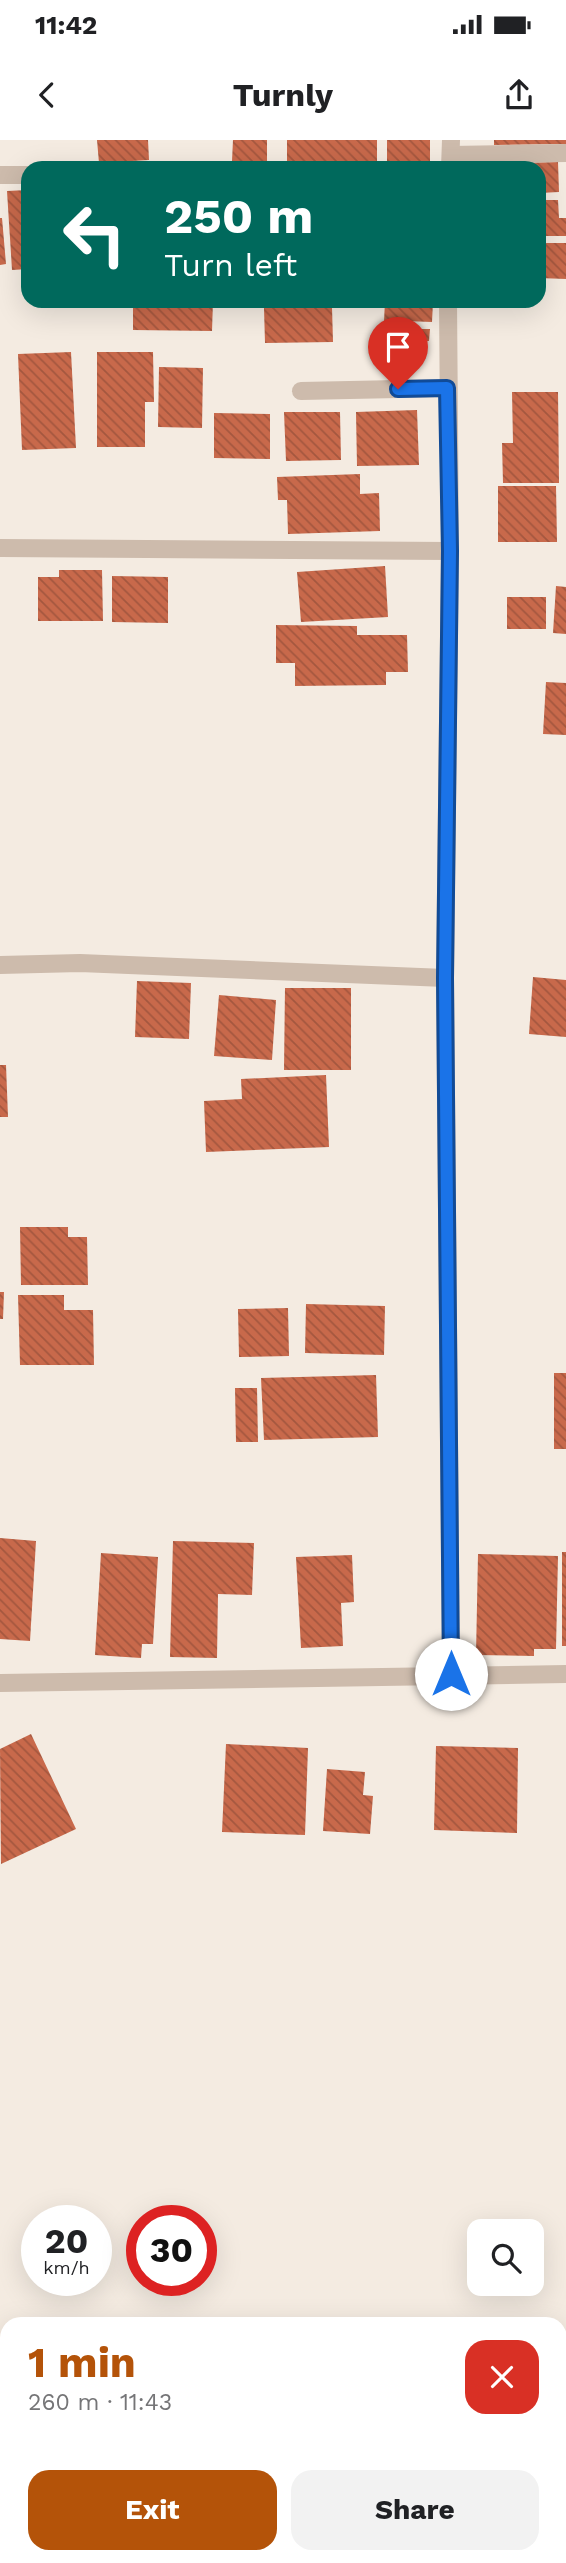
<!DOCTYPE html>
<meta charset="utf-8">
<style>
:root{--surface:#fff;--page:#f2f2f2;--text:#202124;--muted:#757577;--accent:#b45309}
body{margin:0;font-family:"Work Sans",sans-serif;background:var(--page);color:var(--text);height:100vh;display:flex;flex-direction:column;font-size:26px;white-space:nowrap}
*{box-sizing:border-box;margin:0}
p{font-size:23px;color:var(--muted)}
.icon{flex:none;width:38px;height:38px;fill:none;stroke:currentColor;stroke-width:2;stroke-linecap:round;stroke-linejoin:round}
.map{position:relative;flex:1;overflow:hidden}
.drawer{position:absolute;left:0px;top:2177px;width:567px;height:247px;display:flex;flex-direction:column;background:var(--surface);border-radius:21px 21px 0 0;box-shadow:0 7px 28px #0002}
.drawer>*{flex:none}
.banner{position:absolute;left:21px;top:21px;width:525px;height:147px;border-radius:21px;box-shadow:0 7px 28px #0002;background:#00695c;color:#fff;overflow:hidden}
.tools{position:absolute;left:467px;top:2079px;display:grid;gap:14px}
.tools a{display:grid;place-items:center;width:77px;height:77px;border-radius:14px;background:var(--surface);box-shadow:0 7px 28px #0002;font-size:35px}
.speed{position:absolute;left:21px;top:2065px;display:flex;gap:14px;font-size:35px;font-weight:700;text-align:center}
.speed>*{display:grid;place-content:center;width:91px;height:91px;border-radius:50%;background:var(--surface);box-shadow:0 7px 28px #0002;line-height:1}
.speed small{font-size:18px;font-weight:400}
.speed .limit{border:10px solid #d22;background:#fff;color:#111}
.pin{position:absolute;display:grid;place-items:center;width:60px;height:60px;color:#fff;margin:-72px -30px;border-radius:50% 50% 50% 0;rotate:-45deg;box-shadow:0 0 7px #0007}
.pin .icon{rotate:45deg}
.me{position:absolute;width:77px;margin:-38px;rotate:0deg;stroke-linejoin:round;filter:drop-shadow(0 0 5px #0008)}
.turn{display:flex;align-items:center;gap:24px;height:147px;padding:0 28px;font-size:32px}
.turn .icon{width:91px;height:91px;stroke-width:2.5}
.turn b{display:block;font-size:49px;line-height:60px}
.round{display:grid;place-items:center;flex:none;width:74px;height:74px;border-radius:21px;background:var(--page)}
.headline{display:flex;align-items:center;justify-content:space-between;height:119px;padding:0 28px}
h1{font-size:42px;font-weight:700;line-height:52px;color:var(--accent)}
.button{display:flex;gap:14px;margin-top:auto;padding:14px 28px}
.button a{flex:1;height:80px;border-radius:21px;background:var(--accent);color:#fff;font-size:28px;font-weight:700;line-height:80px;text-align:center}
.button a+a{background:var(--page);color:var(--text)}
.status{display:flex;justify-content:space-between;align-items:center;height:49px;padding:0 35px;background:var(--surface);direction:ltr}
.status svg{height:19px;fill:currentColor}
header{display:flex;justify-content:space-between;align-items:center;height:91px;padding:0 28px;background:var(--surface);font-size:32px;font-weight:700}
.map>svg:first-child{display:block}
</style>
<div class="status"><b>11:42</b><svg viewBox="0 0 49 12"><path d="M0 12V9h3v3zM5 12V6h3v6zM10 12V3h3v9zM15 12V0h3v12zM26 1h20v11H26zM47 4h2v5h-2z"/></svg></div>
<header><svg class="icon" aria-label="back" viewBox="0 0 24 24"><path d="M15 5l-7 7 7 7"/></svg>Turnly<svg class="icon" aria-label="share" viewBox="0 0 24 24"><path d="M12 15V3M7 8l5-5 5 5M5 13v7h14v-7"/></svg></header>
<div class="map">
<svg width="566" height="2423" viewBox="0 0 566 2423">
<defs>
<pattern id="building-back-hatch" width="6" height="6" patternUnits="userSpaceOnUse" patternTransform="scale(1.75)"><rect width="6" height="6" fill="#c8694b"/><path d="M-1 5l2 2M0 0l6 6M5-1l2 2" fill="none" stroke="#a4573f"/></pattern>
</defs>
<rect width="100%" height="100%" fill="#f4ebe1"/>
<g fill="url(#building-back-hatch)">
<polygon points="97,0 148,0 149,20 99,23"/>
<polygon points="233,0 267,0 267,22 232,21"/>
<polygon points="287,0 377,0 377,24 287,25"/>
<rect x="387" y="0" width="43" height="28"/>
<polygon points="494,0 566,0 566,4 494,5"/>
<polygon points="558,22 559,52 539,53 539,28 475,28 475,24"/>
<polygon points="28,50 28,129 12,130 7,51"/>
<polygon points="539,60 558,60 559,78 566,78 566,96 539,96"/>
<polygon points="0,78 2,78 6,124 0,125"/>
<polygon points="539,103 566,103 566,139 539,138"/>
<polygon points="133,161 213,161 212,191 133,190"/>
<polygon points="385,161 433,162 432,182 404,181 404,203 383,202"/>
<polygon points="332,167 333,202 265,203 264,168"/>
<polygon points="412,189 430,189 429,201 412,201"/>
<polygon points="71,212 76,308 22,310 18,214"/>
<polygon points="97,212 153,212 154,262 145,262 145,307 97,307"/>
<polygon points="159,227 203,228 202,288 158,287"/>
<polygon points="512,252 558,252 559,343 503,343 502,303 513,303"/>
<polygon points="417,270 419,325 357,326 356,272"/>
<polygon points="284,272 340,272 341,320 286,321"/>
<polygon points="214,273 270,274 270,319 214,318"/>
<polygon points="360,334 360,354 379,353 380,391 288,394 287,360 278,360 277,337"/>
<polygon points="498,346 556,346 557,402 498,402"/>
<polygon points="385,426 388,477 301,482 297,432"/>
<polygon points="59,430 102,430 103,481 38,481 38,437 59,437"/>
<polygon points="112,436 168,437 168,483 112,482"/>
<polygon points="556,446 566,447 566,494 553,493"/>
<rect x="507" y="457" width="39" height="32"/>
<polygon points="276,485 357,486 357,495 407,495 408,532 386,532 386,545 295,546 295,523 276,523"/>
<polygon points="546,542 566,543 566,595 543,594"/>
<polygon points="533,837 566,840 566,897 529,894"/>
<polygon points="137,841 191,843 189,899 135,897"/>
<polygon points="285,848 351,848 351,930 284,930"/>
<polygon points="219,855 276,860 272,920 214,916"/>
<polygon points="0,925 6,925 8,977 0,977"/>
<polygon points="326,935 329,1007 206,1012 204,961 242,959 241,939"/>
<polygon points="20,1087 68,1087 68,1097 87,1097 88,1145 21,1145"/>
<polygon points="0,1152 4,1152 3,1179 0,1179"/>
<polygon points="18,1155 64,1155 64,1170 93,1170 94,1225 20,1225"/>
<polygon points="306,1164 385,1166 384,1215 305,1213"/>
<polygon points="288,1168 289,1216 239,1217 238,1169"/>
<rect x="554" y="1233" width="12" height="76"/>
<polygon points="376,1235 378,1297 264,1300 261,1238"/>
<polygon points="235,1248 257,1248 258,1302 236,1302"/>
<polygon points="0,1398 36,1401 30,1501 0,1499"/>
<polygon points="173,1401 254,1403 252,1455 218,1454 217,1518 170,1517"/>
<rect x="562" y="1412" width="4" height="94"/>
<polygon points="101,1413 158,1417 153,1504 142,1504 141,1518 95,1515"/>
<polygon points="478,1414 558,1416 556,1509 534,1509 534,1516 476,1515"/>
<polygon points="352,1415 354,1462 341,1463 343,1506 301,1508 296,1417"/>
<polygon points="31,1594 76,1689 1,1724 0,1609"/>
<polygon points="226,1604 308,1608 305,1695 222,1692"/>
<polygon points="436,1606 518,1608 517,1693 434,1690"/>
<polygon points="327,1629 365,1632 363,1655 373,1656 370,1694 323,1691"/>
</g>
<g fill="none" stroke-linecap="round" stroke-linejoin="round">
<g stroke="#cdbbac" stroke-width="18">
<polyline points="451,15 566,13"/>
<polyline points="450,28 451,0"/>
<polyline points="0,35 28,35"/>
<polyline points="448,161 450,411 445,838 451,1534"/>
<polyline points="301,251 447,248"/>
<polyline points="0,408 450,411"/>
<polyline points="0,825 80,823 445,838"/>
<polyline points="0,1543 566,1534"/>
</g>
</g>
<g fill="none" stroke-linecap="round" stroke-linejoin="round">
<g stroke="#114b97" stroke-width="18">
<polyline id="route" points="398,249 447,248 450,411 445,838 451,1534"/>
</g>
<use href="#route" stroke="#1a73e8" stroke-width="12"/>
</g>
</svg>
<div class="tools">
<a><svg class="icon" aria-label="search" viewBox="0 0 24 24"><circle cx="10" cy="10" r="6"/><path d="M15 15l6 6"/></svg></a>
</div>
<div class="speed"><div>20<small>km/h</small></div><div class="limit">30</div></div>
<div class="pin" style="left:398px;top:249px;background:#d93025"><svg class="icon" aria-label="arrive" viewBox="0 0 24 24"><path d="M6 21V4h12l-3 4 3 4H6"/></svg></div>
<svg class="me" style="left:451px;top:1534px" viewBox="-20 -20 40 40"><circle r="19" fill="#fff"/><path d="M0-13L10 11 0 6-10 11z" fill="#1a73e8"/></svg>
<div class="banner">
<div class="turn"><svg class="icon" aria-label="left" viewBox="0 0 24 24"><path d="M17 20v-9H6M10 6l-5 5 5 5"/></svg><div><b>250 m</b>Turn left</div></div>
</div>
<section class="drawer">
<div class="headline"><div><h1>1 min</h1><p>260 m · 11:43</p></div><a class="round" style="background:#d93025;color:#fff"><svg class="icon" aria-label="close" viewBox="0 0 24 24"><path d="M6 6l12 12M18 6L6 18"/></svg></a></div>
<div class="button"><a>Exit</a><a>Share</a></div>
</section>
</div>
